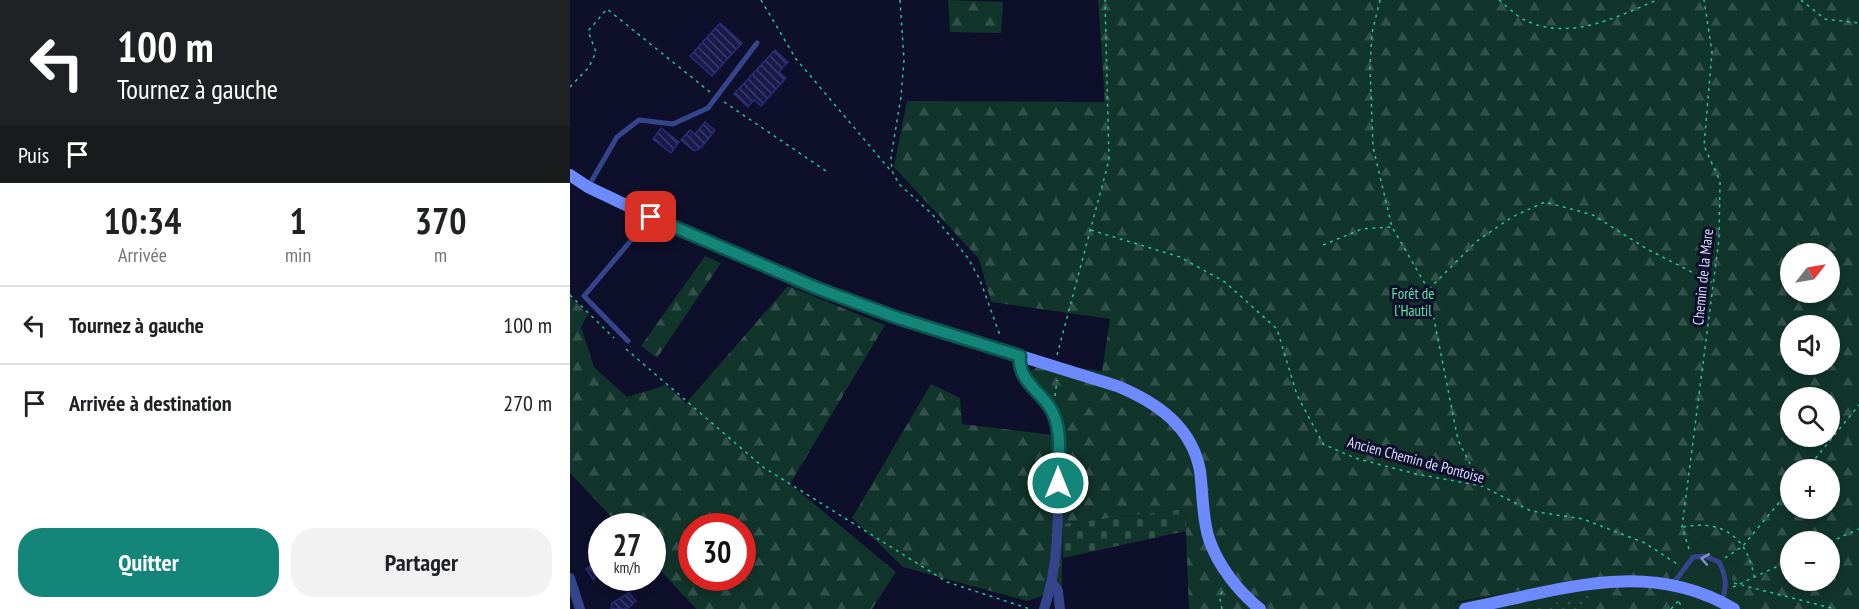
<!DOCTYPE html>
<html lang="fr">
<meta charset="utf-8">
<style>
:root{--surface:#fff;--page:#f2f2f2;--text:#202124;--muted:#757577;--line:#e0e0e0;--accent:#138579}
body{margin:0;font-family:"PT Sans Narrow",sans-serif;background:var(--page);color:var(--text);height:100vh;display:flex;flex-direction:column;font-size:22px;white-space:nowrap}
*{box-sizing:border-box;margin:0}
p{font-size:20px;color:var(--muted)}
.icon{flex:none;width:33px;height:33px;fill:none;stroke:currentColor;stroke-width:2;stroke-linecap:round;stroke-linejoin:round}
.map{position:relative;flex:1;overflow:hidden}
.drawer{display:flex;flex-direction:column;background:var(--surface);width:570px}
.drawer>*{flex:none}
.banner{background:#202124;color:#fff;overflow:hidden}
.needle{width:39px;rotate:59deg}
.buttons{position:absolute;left:1210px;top:243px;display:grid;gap:12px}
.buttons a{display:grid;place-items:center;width:60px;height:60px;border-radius:50%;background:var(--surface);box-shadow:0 3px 9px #0003;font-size:30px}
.speed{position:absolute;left:18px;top:513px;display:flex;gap:12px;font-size:30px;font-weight:700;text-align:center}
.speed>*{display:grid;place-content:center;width:78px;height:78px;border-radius:50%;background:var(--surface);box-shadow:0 3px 9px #0003;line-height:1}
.speed small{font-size:15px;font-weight:400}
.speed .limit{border:9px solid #d22;background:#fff;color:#111}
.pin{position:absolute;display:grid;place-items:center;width:51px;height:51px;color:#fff;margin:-26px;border-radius:12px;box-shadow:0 3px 9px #0006}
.me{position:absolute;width:66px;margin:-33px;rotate:0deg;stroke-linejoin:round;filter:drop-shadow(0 0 4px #0008)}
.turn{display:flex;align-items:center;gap:21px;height:126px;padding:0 18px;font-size:27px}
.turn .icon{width:78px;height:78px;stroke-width:2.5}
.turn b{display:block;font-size:42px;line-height:51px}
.then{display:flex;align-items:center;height:57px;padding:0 18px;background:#0003;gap:12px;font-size:22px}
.eta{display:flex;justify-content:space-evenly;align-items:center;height:102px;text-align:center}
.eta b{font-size:36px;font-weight:700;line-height:42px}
.primary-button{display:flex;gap:12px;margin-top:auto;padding:12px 18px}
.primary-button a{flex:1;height:69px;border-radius:24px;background:var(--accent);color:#fff;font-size:24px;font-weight:700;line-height:69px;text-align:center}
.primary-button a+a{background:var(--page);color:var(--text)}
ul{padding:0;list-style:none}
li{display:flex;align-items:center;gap:18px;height:78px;padding:0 18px;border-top:2px solid var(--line)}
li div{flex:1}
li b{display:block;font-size:22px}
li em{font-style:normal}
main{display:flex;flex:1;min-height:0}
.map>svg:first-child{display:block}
</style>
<main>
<section class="drawer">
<div class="banner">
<div class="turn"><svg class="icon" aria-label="left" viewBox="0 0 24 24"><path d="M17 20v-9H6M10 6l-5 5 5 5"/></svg><div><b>100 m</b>Tournez à gauche</div></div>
<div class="then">Puis<svg class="icon" aria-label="arrive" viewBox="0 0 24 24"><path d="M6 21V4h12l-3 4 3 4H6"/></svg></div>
</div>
<div class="eta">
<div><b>10:34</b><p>Arrivée</p></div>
<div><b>1</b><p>min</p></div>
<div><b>370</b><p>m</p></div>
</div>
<ul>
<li><svg class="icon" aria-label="left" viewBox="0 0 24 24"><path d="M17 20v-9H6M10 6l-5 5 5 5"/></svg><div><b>Tournez à gauche</b></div><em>100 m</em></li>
<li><svg class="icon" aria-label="arrive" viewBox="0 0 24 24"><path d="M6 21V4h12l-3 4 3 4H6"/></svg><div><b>Arrivée à destination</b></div><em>270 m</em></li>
</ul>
<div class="primary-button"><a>Quitter</a><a>Partager</a></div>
</section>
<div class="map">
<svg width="1289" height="609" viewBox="0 0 1289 609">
<defs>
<pattern id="forest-firs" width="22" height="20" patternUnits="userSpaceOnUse" patternTransform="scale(1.5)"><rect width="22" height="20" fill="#11342b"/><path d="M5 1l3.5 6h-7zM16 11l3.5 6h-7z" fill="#33514b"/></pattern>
<pattern id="cemetery-stones" width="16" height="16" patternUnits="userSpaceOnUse" patternTransform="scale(1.5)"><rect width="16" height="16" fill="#11342b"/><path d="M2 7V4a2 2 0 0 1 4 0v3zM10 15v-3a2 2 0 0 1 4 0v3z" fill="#33514b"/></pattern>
<pattern id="park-dots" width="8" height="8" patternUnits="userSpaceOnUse" patternTransform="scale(1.5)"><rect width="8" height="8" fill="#11342b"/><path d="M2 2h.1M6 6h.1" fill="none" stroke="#33514b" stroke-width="1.8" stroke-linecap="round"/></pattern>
<pattern id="building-back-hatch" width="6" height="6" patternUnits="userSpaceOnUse" patternTransform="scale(1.5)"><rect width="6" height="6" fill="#191a4c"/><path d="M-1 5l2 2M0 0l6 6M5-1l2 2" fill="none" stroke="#3a3b67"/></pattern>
</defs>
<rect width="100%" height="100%" fill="#0e0f2a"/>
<g fill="#11342b">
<path d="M1126,534L1146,541L1167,566C1159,579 1161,595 1156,609H1115L1093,596L1114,540Z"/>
<polygon points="1030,578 1029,593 961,609 887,609 885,603"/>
</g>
<g fill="url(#forest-firs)" fill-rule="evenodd">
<polygon points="378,0 433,2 431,33 380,32"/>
<path d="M528,0H1289V609H1156C1161,595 1159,579 1167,566L1146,541L1126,534L1114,540L1093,595L1115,609H1013L1029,593V578L885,602L887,609H619L615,509L492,524V589L457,601L333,567L282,518L361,384L390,398L392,424L493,436L459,372L472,363L532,371L540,319L421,302L409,259L324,167L337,101L535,102ZM1221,254H1260V292H1221ZM1221,326H1260V364H1221ZM1221,398H1260V436H1221ZM1221,470H1260V508H1221ZM1221,542H1260V580H1221Z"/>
<polygon points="135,256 151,263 87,358 71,346"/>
<path d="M218,286L315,325L220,484L326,572L302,609H126L83,562L82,526H50L0,473V297L18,314L11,327L24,367L57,397L96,385L116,403ZM122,526H172V578H122Z"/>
</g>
<polygon fill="url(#cemetery-stones)" points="615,509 616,531 493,558 492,524"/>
<polygon fill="url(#park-dots)" points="1029,593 1013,609 961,609 963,608"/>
<g fill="url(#building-back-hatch)" stroke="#292b7a" stroke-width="1.5">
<polygon points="150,23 172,43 142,76 120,56"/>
<polygon points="205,50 218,62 209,72 216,78 191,106 184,100 178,107 164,94"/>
<polygon points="135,122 145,130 131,148 124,151 111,140 120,130 125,134"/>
<polygon points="91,128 109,142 101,153 83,139"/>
<polygon points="24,563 32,573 23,579 16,569"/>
<polygon points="59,593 66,601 57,609 41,609 42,603"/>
</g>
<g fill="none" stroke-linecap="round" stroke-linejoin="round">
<g stroke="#26c497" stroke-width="1.5" stroke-dasharray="3 4.5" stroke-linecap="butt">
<polyline points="191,0 226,59 321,171"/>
<polyline points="330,0 334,60 331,97 321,157 322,171 329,184 362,214 398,258 410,280 431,338"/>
<polyline points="810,0 802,33 800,67 803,147 822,227 858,289 888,440 911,486"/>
<path d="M929,0C938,7 948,18 959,22C1002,40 1047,17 1087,0"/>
<polyline points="1231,0 1255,19 1289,23"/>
<polyline points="0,87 19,67 26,52 18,31 37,9 140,92"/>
<polyline points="154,102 259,173"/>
<polyline points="521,230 610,257 655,282 707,329 727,395 753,444 785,458 846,474 912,486 961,511 1013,519 1075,543 1107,564"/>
<polyline points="753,245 792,229 821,227"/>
<polyline points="859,289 907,241 942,217 975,202 1023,215 1077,249 1143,283"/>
<polyline points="0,295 44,338"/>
<polyline points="56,349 193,467 377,582 460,609"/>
<polyline points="487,355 539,160 535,0"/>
<polyline points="485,396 487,380"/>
<polyline points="1236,470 1289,405"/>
<path d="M1113,527C1152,519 1177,537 1184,576"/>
<polyline points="1260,542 1289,529"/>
<polyline points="1119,549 1112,527 1149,239 1150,181 1134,146 1142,52 1134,0"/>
<polyline points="1155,558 1173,546 1221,488"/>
<polyline points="1164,583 1265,609"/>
<polyline points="1163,587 1221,560"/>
<polyline points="1109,602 1113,609"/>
<polyline points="652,609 650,599 653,587"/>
<polyline points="1101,609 1110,599"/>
</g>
<g stroke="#35458c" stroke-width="5">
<polyline points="18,187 47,137 69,120 103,124 138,108 187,43"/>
<polyline points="58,341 14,296 80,218"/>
<path d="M1103,584L1123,557L1135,556L1149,562C1156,576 1158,587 1151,601"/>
</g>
<g stroke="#35458c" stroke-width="10">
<path d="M450,356C446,384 481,396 487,422C490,434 488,450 488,463C488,512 490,563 474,609"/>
<polyline points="0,578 10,609"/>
<polyline points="483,584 488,591 490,609"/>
</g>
<g stroke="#6e8aff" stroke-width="12">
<path d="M0,175L18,187L81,217L249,289L328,318L547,386C586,402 622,426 630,471C633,493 632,518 639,539C648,566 669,592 690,609"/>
<path d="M895,609C987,591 1077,557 1164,609"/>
</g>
</g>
<defs><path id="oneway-chevron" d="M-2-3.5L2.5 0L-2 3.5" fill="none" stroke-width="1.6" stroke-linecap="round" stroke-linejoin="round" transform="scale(1.5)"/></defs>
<use stroke="#8690c6" href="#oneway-chevron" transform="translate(1135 559) rotate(-170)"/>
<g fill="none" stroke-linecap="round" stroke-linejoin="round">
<g stroke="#0c564f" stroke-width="15">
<path id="route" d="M81,217L249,289L328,318L450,356C447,378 468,390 479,406C494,427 488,459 488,483"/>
</g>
<use href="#route" stroke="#138579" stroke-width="10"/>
</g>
<g text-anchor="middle" stroke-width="6" stroke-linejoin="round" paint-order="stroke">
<g font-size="15" fill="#d7dbff" stroke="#0e0f2a">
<text transform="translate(1133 277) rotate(-84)" y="5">Chemin de la Mare</text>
<text transform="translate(846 460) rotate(15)" y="5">Ancien Chemin de Pontoise</text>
</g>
<g font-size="15" fill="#58eaa5" stroke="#0e0f2a">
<text x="843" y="299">Forêt de<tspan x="843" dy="17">l'Hautil</tspan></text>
</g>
</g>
</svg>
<div class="buttons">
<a><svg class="needle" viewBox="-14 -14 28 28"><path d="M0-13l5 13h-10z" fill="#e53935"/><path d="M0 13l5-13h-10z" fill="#757577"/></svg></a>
<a><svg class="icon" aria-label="sound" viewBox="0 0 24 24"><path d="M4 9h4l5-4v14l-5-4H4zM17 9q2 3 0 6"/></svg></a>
<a><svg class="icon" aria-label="search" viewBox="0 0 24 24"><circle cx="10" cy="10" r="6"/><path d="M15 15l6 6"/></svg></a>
<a>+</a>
<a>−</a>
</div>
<div class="speed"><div>27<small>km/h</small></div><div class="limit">30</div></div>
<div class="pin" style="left:81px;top:217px;background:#d93025"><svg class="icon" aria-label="arrive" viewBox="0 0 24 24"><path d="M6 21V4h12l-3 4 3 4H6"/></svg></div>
<svg class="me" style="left:488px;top:483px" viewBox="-20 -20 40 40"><circle r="17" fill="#138579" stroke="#fff" stroke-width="3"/><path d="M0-11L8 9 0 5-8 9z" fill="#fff"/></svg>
</div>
</main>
